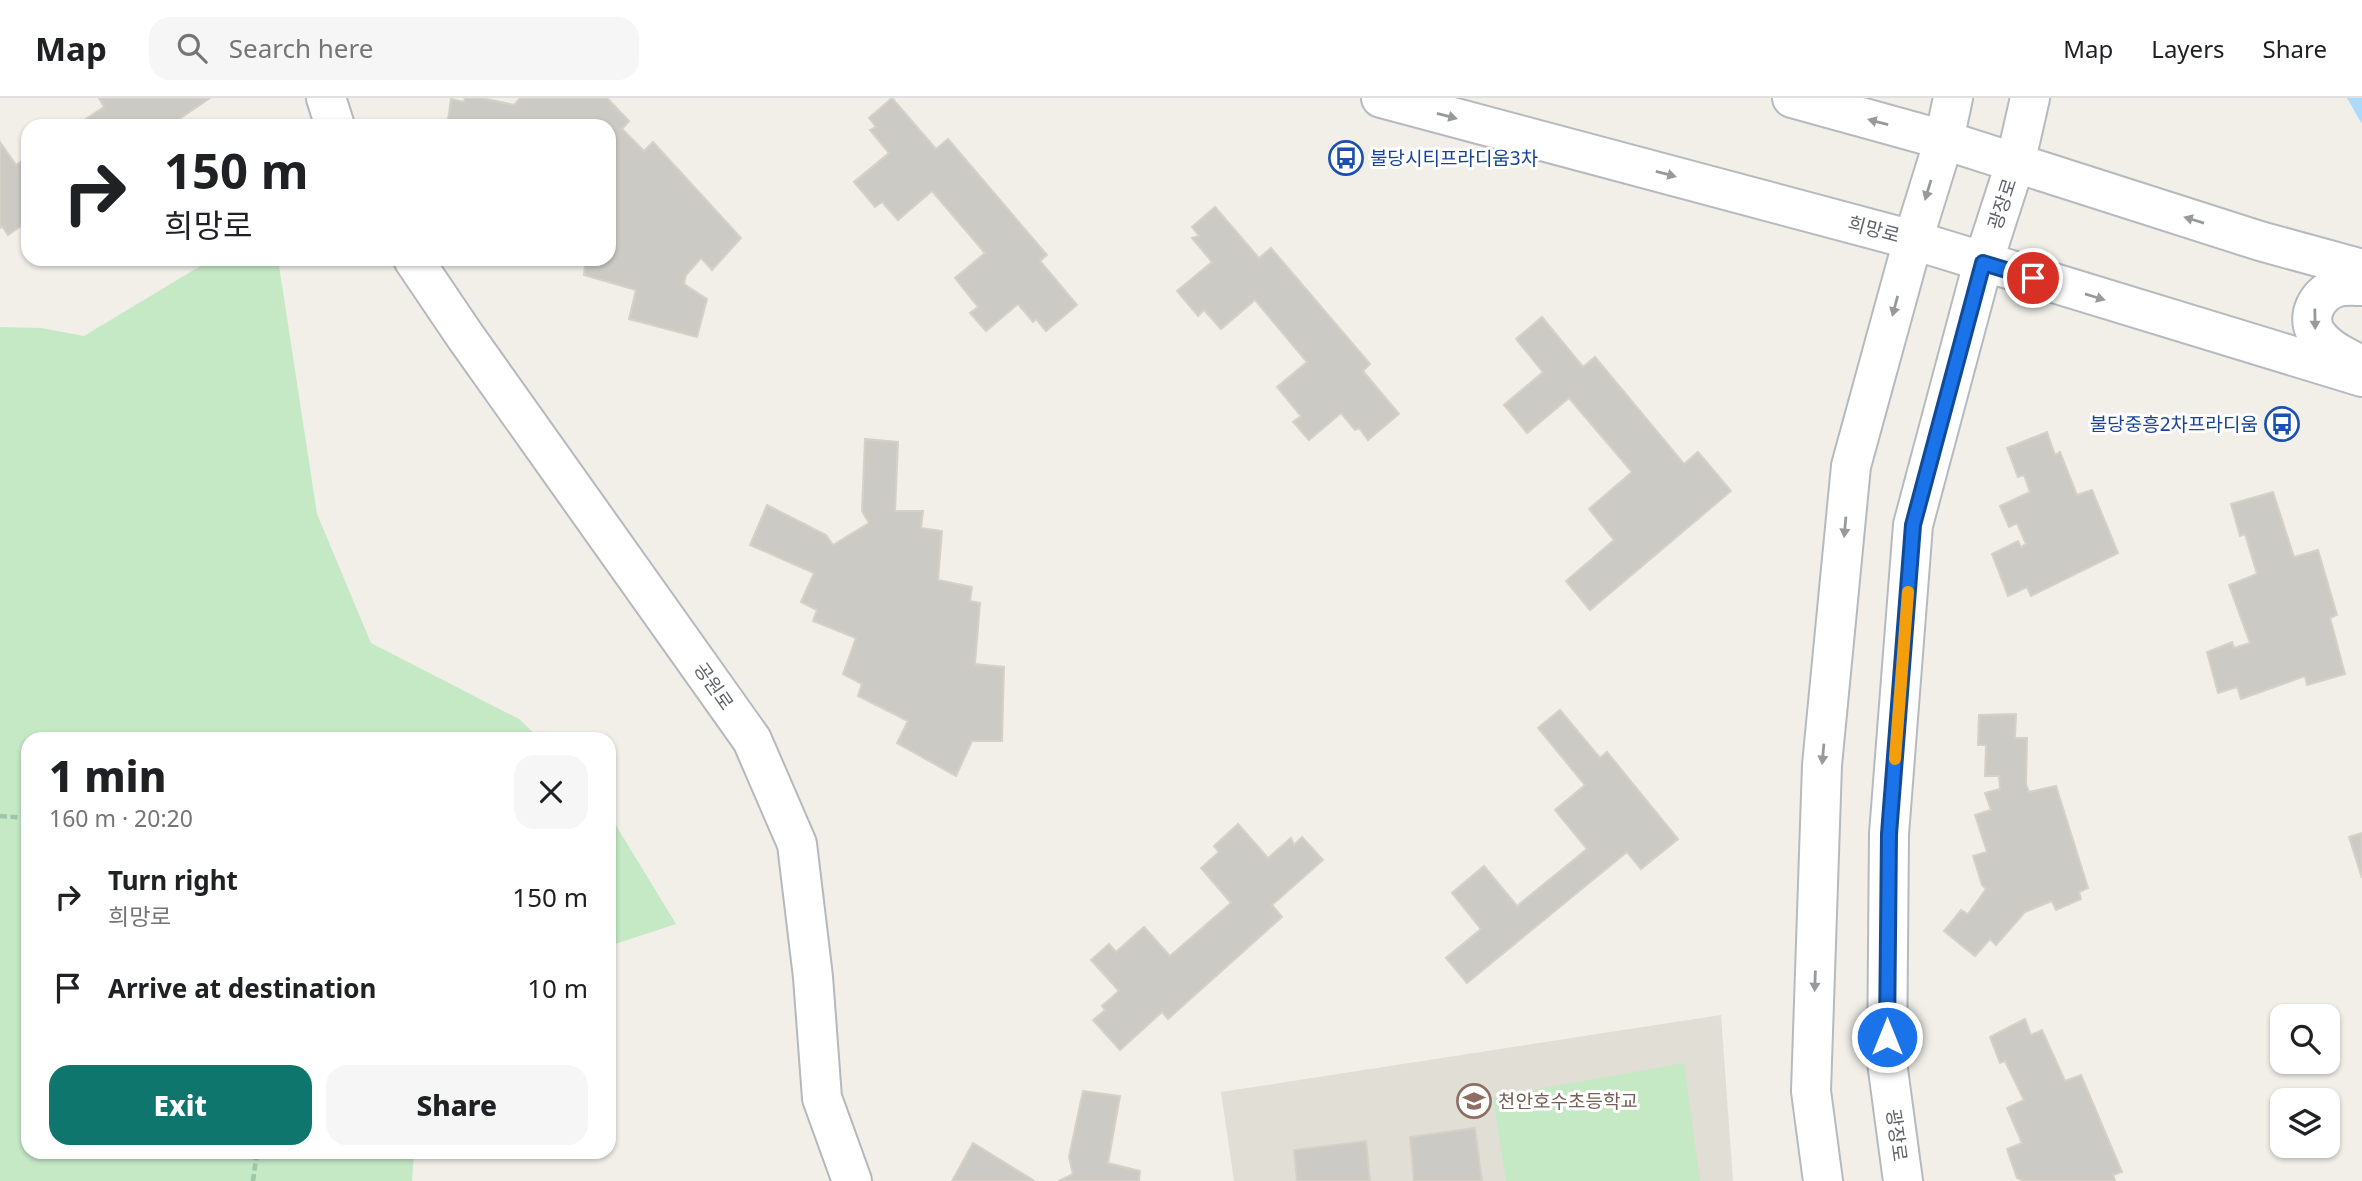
<!DOCTYPE html>
<meta charset="utf-8">
<style>
:root{--surface:#fff;--page:#f6f6f6;--text:#202124;--muted:#757577;--line:#e0e0e0;--accent:#0f766e}
body{margin:0;font-family:"Noto Sans","Noto Sans KR",sans-serif;background:var(--page);color:var(--text);height:100vh;display:flex;flex-direction:column;font-size:26px;white-space:nowrap}
*{box-sizing:border-box;margin:0}
p{font-size:23px;color:var(--muted)}
.icon{flex:none;width:38px;height:38px;fill:none;stroke:currentColor;stroke-width:2;stroke-linecap:round;stroke-linejoin:round}
.map{position:relative;flex:1;overflow:hidden}
.panel{position:absolute;left:21px;top:634px;width:595px;height:427px;display:flex;flex-direction:column;background:var(--surface);border-radius:21px;box-shadow:0 2px 5px #0004}
.panel>*{flex:none}
.banner{position:absolute;left:21px;top:21px;width:595px;height:147px;border-radius:21px;box-shadow:0 2px 5px #0004;background:#fff;color:var(--text);overflow:hidden}
.tools{position:absolute;left:2270px;top:906px;display:grid;gap:14px}
.tools a{display:grid;place-items:center;width:70px;height:70px;border-radius:14px;background:var(--surface);box-shadow:0 2px 5px #0004;font-size:35px}
.pin{position:absolute;display:grid;place-items:center;width:60px;height:60px;color:#fff;margin:-30px;border:4px solid #fff;border-radius:50%;box-shadow:0 2px 7px #0007}
.me{position:absolute;width:77px;margin:-38px;rotate:0deg;stroke-linejoin:round;filter:drop-shadow(0 0 5px #0008)}
.turn{display:flex;align-items:center;gap:24px;height:147px;padding:0 28px;font-size:32px}
.turn .icon{width:91px;height:91px;stroke-width:2.5}
.turn b{display:block;font-size:49px;line-height:60px}
.round{display:grid;place-items:center;flex:none;width:74px;height:74px;border-radius:21px;background:var(--page)}
.headline{display:flex;align-items:center;justify-content:space-between;height:119px;padding:0 28px}
h1{font-size:42px;font-weight:800;line-height:52px}
.button{display:flex;gap:14px;margin-top:auto;padding:14px 28px}
.button a{flex:1;height:80px;border-radius:21px;background:var(--accent);color:#fff;font-size:28px;font-weight:800;line-height:80px;text-align:center}
.button a+a{background:var(--page);color:var(--text)}
ul{padding:0;list-style:none}
li{display:flex;align-items:center;gap:21px;height:91px;padding:0 28px}
li div{flex:1}
li b{display:block;font-size:26px}
li em{font-style:normal}
header{display:flex;align-items:center;gap:42px;box-sizing:border-box;height:98px;padding:0 35px;background:var(--surface);border-bottom:2px solid var(--line)}
header strong{font-size:33px}
nav{display:flex;gap:38px;margin-inline-start:auto;font-size:24px}
.search{width:490px;height:63px;background:var(--page);display:flex;align-items:center;gap:18px;box-sizing:border-box;padding:0 24px;border-radius:21px;color:var(--muted);font-size:26px}
.map>svg:first-child{display:block}
</style>
<header>
<strong>Map</strong>
<div class="search"><svg class="icon" aria-label="search" viewBox="0 0 24 24"><circle cx="10" cy="10" r="6"/><path d="M15 15l6 6"/></svg>Search here</div>
<nav><a>Map</a><a>Layers</a><a>Share</a></nav>
</header>
<div class="map">
<svg width="2362" height="1083" viewBox="0 0 2362 1083">
<rect width="100%" height="100%" fill="#f1efe8"/>
<polygon fill="#e1ded6" points="1721,917 1733,1083 1234,1083 1221,994"/>
<g fill="#c5e8c5">
<polygon points="212,161 278,161 317,416 371,545 519,621 539,640 28,640 28,1054 414,1054 412,1083 0,1083 0,229 41,230 84,238"/>
<polygon points="609,716 676,826 609,848"/>
<polygon points="1684,965 1700,1083 1506,1083 1493,999"/>
</g>
<polygon fill="#aadaff" points="2347,0 2362,0 2362,26"/>
<g fill="#cccac5" stroke="#d6d1c6" stroke-width="2">
<polygon points="99,0 210,0 169,28 75,28 104,9"/>
<polygon points="465,0 482,0 514,7 520,0 607,0 629,23 622,31 644,53 653,44 741,140 712,172 701,160 686,177 684,186 707,201 697,239 629,221 636,192 584,177 585,166 568,163 568,161 609,161 609,28 447,28 451,1 464,4"/>
<polygon points="892,0 936,51 948,41 1047,157 1040,163 1077,207 1046,233 1036,221 1033,224 1018,206 986,233 970,215 978,209 955,180 985,155 932,93 898,122 882,104 875,109 854,84 889,55 870,32 876,29 869,20"/>
<polygon points="0,44 16,67 28,59 28,123 8,137 2,128 0,130"/>
<polygon points="1215,109 1259,160 1271,150 1370,266 1363,273 1399,316 1368,342 1359,330 1355,332 1341,315 1309,342 1293,324 1301,318 1277,289 1307,264 1255,202 1221,231 1204,212 1198,218 1177,193 1212,164 1192,140 1199,138 1192,129"/>
<polygon points="1542,219 1583,269 1595,259 1684,366 1698,354 1731,393 1590,512 1566,483 1614,442 1589,411 1632,374 1569,300 1527,335 1504,307 1543,274 1516,241"/>
<polygon points="2047,334 2055,357 2060,354 2077,397 2092,392 2118,455 2031,498 2027,489 2008,498 1992,456 2018,443 2021,449 2026,446 2017,425 2009,429 2000,408 2030,394 2024,377 2018,379 2007,350"/>
<polygon points="865,341 898,344 895,413 923,413 921,430 942,433 938,482 972,489 970,503 980,505 975,566 1004,569 1002,643 972,643 956,678 897,645 908,623 858,598 862,586 843,576 856,540 813,523 817,512 801,504 814,475 750,447 767,407 826,437 833,447 869,425 862,413"/>
<polygon points="2273,394 2294,459 2318,452 2337,517 2330,520 2345,576 2307,587 2305,578 2241,601 2237,589 2218,595 2207,554 2232,544 2234,550 2250,545 2229,487 2257,476 2245,436 2240,438 2231,406"/>
<polygon points="1560,612 1600,660 1607,654 1678,741 1641,771 1627,754 1467,885 1446,860 1481,831 1452,795 1484,768 1517,808 1587,751 1555,712 1585,687 1538,630"/>
<polygon points="2016,616 2015,640 2027,640 2026,686 2029,694 2056,688 2088,790 2079,794 2081,801 2056,812 2052,803 2025,814 1996,847 1990,841 1975,858 1944,833 1961,812 1968,816 1986,791 1982,787 1973,758 1987,754 1975,717 1991,712 1985,695 2000,691 1999,678 1985,678 1986,647 1978,647 1979,617"/>
<polygon points="1238,726 1268,760 1291,740 1294,747 1302,739 1323,762 1272,807 1282,819 1168,921 1162,914 1120,952 1093,922 1105,912 1102,908 1119,893 1091,862 1109,846 1116,854 1144,829 1170,858 1231,805 1201,770 1219,754 1214,748"/>
<polygon points="2362,735 2362,780 2349,739"/>
<polygon points="2025,921 2031,937 2042,932 2065,983 2081,977 2122,1074 2113,1077 2115,1083 2024,1083 2017,1080 2007,1051 2022,1045 2007,1010 2024,1002 2005,963 2000,965 1990,939"/>
<polygon points="1083,993 1120,998 1108,1065 1140,1073 1139,1083 1059,1083 1073,1076 1069,1059"/>
<polygon points="1475,1030 1482,1083 1414,1083 1410,1039"/>
<polygon points="1366,1043 1370,1083 1297,1083 1294,1052"/>
<polygon points="973,1045 1033,1082 1034,1083 952,1083"/>
</g>
<g fill="none" stroke-linecap="round" stroke-linejoin="round">
<g stroke="#b5b8bc" stroke-width="42">
<g id="tertiary">
<polyline points="326,0 335,28"/>
<polyline points="413,161 465,238 752,642 797,746 813,879 822,1000 852,1083"/>
</g>
</g>
<g stroke="#b6babf" stroke-width="42">
<g id="secondary">
<polyline points="1381,0 1913,142 2362,279"/>
<polyline points="1792,0 1944,42 2260,143 2362,171"/>
<path d="M2360,267C2345,258 2326,251 2316,235C2306,218 2317,197 2335,190C2343,187 2353,188 2362,188"/>
<polyline points="1823,1083 1811,993 1822,667 1851,368 1913,142 1944,42 1953,0"/>
<polyline points="1903,1083 1887,964 1889,736 1913,427 1983,165 2015,66 2030,0"/>
</g>
</g>
<g stroke="#9cc7a9" stroke-width="4.5" stroke-dasharray="7 3.5" stroke-linecap="butt">
<polyline points="0,718 28,720"/>
<polyline points="253,1083 257,1054"/>
</g>
<use href="#tertiary" stroke="#fff" stroke-width="38"/>
<use href="#secondary" stroke="#fff" stroke-width="38"/>
</g>
<defs><path id="oneway-solid" d="M-6-.8H1V-3.2L6.5 0L1 3.2V.8H-6Z" transform="scale(1.75)"/></defs>
<g fill="#979a9d">
<use href="#oneway-solid" transform="translate(1447 18) rotate(15)"/>
<use href="#oneway-solid" transform="translate(1878 24) rotate(-165)"/>
<use href="#oneway-solid" transform="translate(1666 76) rotate(15)"/>
<use href="#oneway-solid" transform="translate(1928 92) rotate(107)"/>
<use href="#oneway-solid" transform="translate(2194 122) rotate(-163)"/>
<use href="#oneway-solid" transform="translate(2095 199) rotate(17)"/>
<use href="#oneway-solid" transform="translate(1895 208) rotate(105)"/>
<use href="#oneway-solid" transform="translate(2315 221) rotate(89)"/>
<use href="#oneway-solid" transform="translate(1845 429) rotate(95)"/>
<use href="#oneway-solid" transform="translate(1823 656) rotate(95)"/>
<use href="#oneway-solid" transform="translate(1815 883) rotate(92)"/>
</g>
<g fill="none" stroke-linecap="round" stroke-linejoin="round">
<g stroke="#114b97" stroke-width="18">
<polyline id="route" points="1887,939 1889,736 1913,427 1983,165 2033,180"/>
</g>
<use href="#route" stroke="#1a73e8" stroke-width="12"/>
<polyline stroke="#f59e0b" stroke-width="12" points="1895,661 1908,494"/>
</g>
<defs>
<g id="bus-ring" transform="scale(1.75)"><circle r="9.5" fill="#fff" stroke="#1a4fb4" stroke-width="1.5"/><path d="M-5-6H5V4H4V6H2V4H-2V6H-4V4H-5ZM-3.5-4V0h7V-4ZM-3.5 1.2v1.5H-2V1.2ZM2 1.2v1.5H3.5V1.2Z" fill="#1a4fb4"/></g>
<g id="school-ring" transform="scale(1.75)"><circle r="9.5" fill="#fff" stroke="#8d6e63" stroke-width="1.5"/><path d="M0-5L7-2L0 1L-7-2ZM-4 1L0 2.5L4 1V4Q0 6-4 4Z" fill="#8d6e63"/></g>
</defs>
<g fill-rule="evenodd">
<use href="#bus-ring" x="1346" y="60"/>
<use href="#bus-ring" x="2282" y="326"/>
<use href="#school-ring" x="1474" y="1003"/>
</g>
<g text-anchor="middle" stroke-width="6" stroke-linejoin="round" paint-order="stroke">
<g font-size="19" fill="#164399" stroke="#fff" text-anchor="start">
<text x="1370" y="67">불당시티프라디움3차</text>
<text x="2258" y="333" text-anchor="end">불당중흥2차프라디움</text>
</g>
<g font-size="19" fill="#5f6368" stroke="#fff">
<text transform="translate(2002 106) rotate(-72)" y="7">광장로</text>
<text transform="translate(1874 131) rotate(15)" y="7">희망로</text>
<text transform="translate(714 588) rotate(55)" y="7">공원로</text>
<text transform="translate(1897 1037) rotate(82)" y="7">광장로</text>
</g>
<g font-size="19" fill="#785e54" stroke="#fff" text-anchor="start">
<text x="1498" y="1010">천안호수초등학교</text>
</g>
</g>
</svg>
<div class="tools">
<a><svg class="icon" aria-label="search" viewBox="0 0 24 24"><circle cx="10" cy="10" r="6"/><path d="M15 15l6 6"/></svg></a>
<a><svg class="icon" aria-label="layers" viewBox="0 0 24 24"><path d="M12 4l9 5-9 5-9-5zM3 14l9 5 9-5"/></svg></a>
</div>
<div class="pin" style="left:2033px;top:180px;background:#d93025"><svg class="icon" aria-label="arrive" viewBox="0 0 24 24"><path d="M6 21V4h12l-3 4 3 4H6"/></svg></div>
<svg class="me" style="left:1887px;top:939px" viewBox="-20 -20 40 40"><circle r="17" fill="#1a73e8" stroke="#fff" stroke-width="3"/><path d="M0-11L8 9 0 5-8 9z" fill="#fff"/></svg>
<div class="banner">
<div class="turn"><svg class="icon" aria-label="right" viewBox="0 0 24 24"><path d="M7 20v-9h11M14 6l5 5-5 5"/></svg><div><b>150 m</b>희망로</div></div>
</div>
<section class="panel">
<div class="headline"><div><h1>1 min</h1><p>160 m · 20:20</p></div><a class="round"><svg class="icon" aria-label="close" viewBox="0 0 24 24"><path d="M6 6l12 12M18 6L6 18"/></svg></a></div>
<ul>
<li><svg class="icon" aria-label="right" viewBox="0 0 24 24"><path d="M7 20v-9h11M14 6l5 5-5 5"/></svg><div><b>Turn right</b><p>희망로</p></div><em>150 m</em></li>
<li><svg class="icon" aria-label="arrive" viewBox="0 0 24 24"><path d="M6 21V4h12l-3 4 3 4H6"/></svg><div><b>Arrive at destination</b></div><em>10 m</em></li>
</ul>
<div class="button"><a>Exit</a><a>Share</a></div>
</section>
</div>
